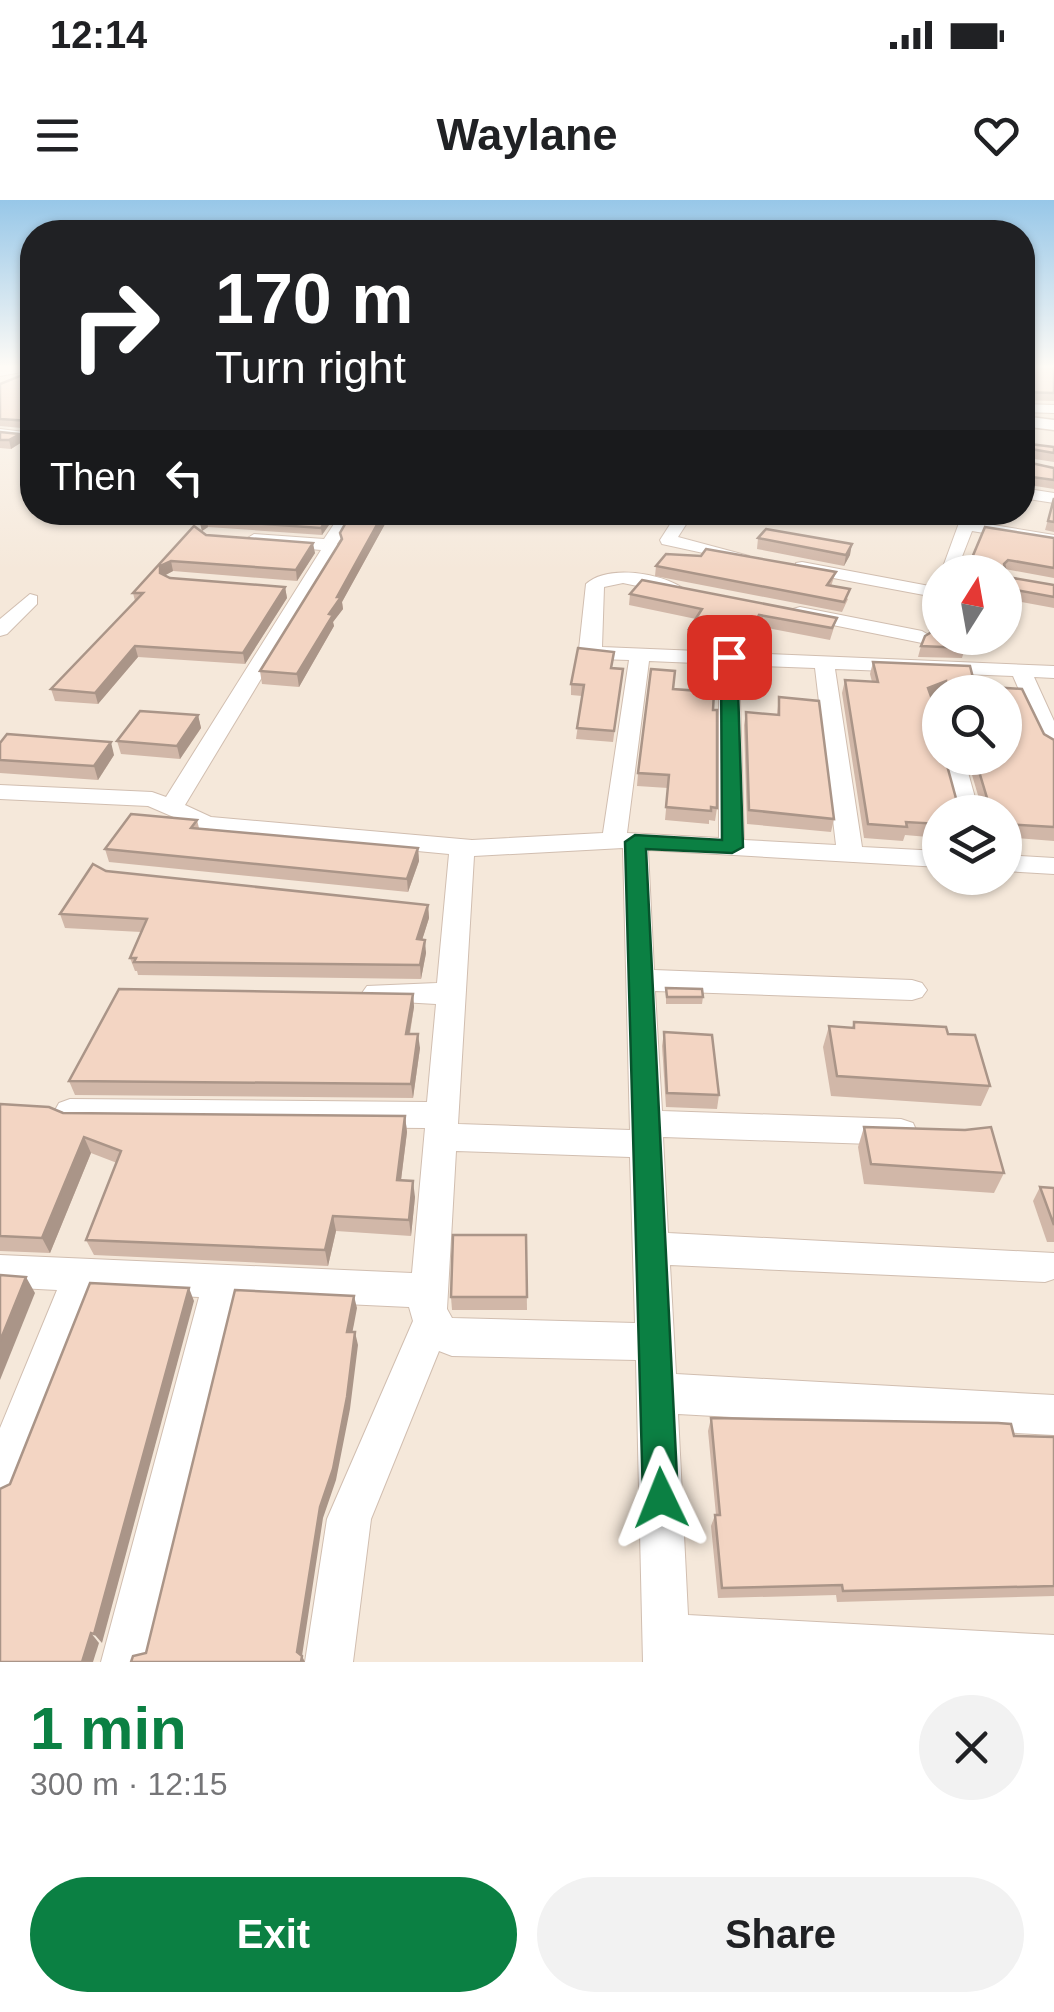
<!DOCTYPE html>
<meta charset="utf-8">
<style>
:root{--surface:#fff;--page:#f2f2f2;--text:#202124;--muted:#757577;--accent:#0b8043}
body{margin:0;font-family:Helvetica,sans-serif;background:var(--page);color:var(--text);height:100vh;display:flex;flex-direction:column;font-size:38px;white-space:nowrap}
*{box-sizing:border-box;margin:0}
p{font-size:32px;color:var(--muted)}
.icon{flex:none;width:55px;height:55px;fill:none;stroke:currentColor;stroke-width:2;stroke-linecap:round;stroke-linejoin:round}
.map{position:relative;height:1462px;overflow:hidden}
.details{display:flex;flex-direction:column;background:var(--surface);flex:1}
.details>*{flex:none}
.top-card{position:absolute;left:20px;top:20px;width:1015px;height:305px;border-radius:40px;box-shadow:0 2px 8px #0004;background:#202124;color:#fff;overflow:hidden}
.needle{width:65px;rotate:11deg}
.fabs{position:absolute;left:922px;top:355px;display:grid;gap:20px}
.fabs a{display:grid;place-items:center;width:100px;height:100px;border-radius:50%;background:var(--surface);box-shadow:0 2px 8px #0004;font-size:50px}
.pin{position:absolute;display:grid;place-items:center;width:85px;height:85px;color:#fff;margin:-42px;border-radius:20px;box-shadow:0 5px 15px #0006}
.me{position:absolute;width:110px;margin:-55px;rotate:358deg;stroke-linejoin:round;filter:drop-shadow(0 0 8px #0008)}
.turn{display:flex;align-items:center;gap:35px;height:210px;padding:0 30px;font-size:45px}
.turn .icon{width:130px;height:130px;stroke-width:2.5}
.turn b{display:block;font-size:70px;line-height:85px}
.then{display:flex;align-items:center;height:95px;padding:0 30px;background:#0003;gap:20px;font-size:38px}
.round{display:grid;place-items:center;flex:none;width:105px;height:105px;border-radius:52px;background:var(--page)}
.headline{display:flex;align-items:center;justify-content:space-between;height:170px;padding:0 30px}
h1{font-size:60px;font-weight:700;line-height:75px;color:var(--accent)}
.button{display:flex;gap:20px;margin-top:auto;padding:20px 30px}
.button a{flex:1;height:115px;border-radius:60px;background:var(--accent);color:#fff;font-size:40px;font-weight:700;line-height:115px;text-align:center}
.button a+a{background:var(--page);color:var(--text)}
.status{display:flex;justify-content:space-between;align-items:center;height:70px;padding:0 50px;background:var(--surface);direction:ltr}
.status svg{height:28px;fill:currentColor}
header{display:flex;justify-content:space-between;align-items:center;height:130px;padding:0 30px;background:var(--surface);font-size:45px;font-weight:700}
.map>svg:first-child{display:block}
</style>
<div class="status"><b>12:14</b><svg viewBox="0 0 49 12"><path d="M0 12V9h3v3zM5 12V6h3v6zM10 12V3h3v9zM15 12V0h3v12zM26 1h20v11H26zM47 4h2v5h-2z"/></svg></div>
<header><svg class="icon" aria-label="menu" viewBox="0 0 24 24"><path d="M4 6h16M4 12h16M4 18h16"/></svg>Waylane<svg class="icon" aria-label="heart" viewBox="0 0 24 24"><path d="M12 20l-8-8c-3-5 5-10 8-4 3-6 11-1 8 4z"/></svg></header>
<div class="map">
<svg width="1054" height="1462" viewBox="0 0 1054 1462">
<rect width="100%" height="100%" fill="#fdf6ec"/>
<path fill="#f5e8da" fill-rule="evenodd" d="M0,165H32V312H1022L1023,165H1054V1462H0ZM940,372H1005V438H940ZM940,492H1005V558H940ZM940,612H1005V678H940Z"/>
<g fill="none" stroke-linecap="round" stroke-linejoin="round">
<g stroke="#d1beb0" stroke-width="2">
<g id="minor">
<polygon points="17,165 32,165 32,170 0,176 0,168"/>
<polygon points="1022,204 1054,205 1054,213 1022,212"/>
<polygon points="0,229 32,233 32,239 0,237"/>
<polygon points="1022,288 1054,293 1054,303 1022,298"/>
<polygon points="678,312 694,312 678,337 749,356 740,361 662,344 660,340"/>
<polygon points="963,312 979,312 975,322 1054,335 1054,345 972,331 956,372 940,375"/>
<path d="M340,315L354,318L337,344L340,348L185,605L211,617L472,640L603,633L629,460L599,459L579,449L586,384C608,364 662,373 684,389L675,394L623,383L604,387L602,447L1054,466V478L1034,477L1054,521V552L1043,545L1013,476L835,469L862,647L940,651V667L648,650L654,770L912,780L922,783L927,790L922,797L912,800L655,791L662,911L901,919L913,923L917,932L913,941L901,945L663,937L668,1033L1054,1053V1079L1045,1082L670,1065L676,1174L1054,1195V1235L678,1214L688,1415L1054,1435V1462H643L636,1160L452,1156L439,1151L371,1319L353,1462H305L327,1319L413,1121L409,1107L236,1099L149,1462H101L199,1097L94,1092L15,1294L0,1300V1228L57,1090L0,1087V1055L412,1073L425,928L70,925L59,921L54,912L59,903L70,899L427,902L436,804L367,800L362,793L367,786L437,783L449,654L206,631L148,606L0,599V585L152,592L166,597L321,350L254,344L246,339L254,334L324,339ZM649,461L719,464V638L627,633ZM739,465L815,468L836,645L744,640ZM623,648L630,930L458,924L474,656ZM456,951L630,957L635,1123L452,1118L447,1109Z"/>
<polygon points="802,362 940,388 940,398 796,371 796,363"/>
<polygon points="30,394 37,396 37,404 7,434 0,436 0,419"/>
<polygon points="800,407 922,431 932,437 922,443 793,417 793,409"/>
<polygon points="942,558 964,558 979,612 955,612"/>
<polygon points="1005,655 1054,658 1054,674 1005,671"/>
</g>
</g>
<g stroke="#d1beb0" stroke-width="3">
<polygon id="tertiary" points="1022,216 1054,220 1054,230 1022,226"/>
</g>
<use href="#minor" fill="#fff" fill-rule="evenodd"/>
<use href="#tertiary" fill="#fff" fill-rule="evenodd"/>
</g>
<g fill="#d1b7a8" fill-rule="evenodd">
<polygon points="1022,165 1054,165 1054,201 1022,200"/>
<polygon points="32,171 32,229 0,226 0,184"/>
<polygon points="0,232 22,242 11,249 0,248"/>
<polygon points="1022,243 1054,247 1054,262 1022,257"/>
<polygon points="1022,261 1054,268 1054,289 1023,284"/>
<polygon points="1054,298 1054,332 1045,330"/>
<polygon points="210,312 331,322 322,335 208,327 202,331 200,323"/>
<polygon points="838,312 910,312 906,322"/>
<polygon points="390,315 342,402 343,409 333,422 334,426 299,487 262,484 260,471 341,340 340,333"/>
<polygon points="194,326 206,335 315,353 297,381 173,371 165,375 170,378 285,387 287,398 245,464 138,457 98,504 55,501 51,489 135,401 133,393"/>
<polygon points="758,338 850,355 844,366 757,349"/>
<polygon points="1054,338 1054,378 1005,369 1007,377 1054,385 1054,408 1005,399 1005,372 966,372"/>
<polygon points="656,366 836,372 831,386 848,399 842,412 655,376"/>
<polygon points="630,394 837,418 830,440 757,426 743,449 687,441 689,429 696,419 629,405"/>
<polygon points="933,413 940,438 978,438 975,447 964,445 965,448 962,458 918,457 921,446 931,433 928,430"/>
<path d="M873,462L970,466L975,486L1022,489L1044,534L1054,540V641L1005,637V612H940V638L905,635L903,641L864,638L842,493L845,480L872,482L870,474ZM940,492H1005V558H967L980,602H957L945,558H940V500L932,498L940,494Z"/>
<polygon points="613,468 623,469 613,542 576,539 582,496 571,495 571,484"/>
<polygon points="673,489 713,510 717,608 715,621 709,620 709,624 665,620 668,588 637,586 638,573"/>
<polygon points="779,497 834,619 831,632 747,624 744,525 746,512 777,515"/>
<polygon points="198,515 201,528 180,559 121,554 117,541"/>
<polygon points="0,543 114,555 98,580 0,573"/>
<polygon points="197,620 199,628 418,648 419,661 408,692 109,662 105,649"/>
<polygon points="106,671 428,705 429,718 422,740 426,753 421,779 138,775 137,771 135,771 130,758 141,732 65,728 60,714"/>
<polygon points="666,788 703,797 702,804 666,804"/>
<polygon points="413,794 414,807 410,834 420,848 413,898 75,895 69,881"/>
<polygon points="854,822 948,834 990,886 981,906 831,896 823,847 829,826 852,828"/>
<polygon points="664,832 719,895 717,909 666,907 662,846"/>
<polygon points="0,904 63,913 405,916 407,932 401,980 415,997 411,1036 336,1031 328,1066 94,1055 86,1040 117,963 91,953 50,1053 0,1051"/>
<polygon points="864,927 1004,973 994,993 864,984 858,947"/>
<polygon points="1040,987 1054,988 1054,1042 1047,1042 1033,1001"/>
<polygon points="526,1035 527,1110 452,1110 451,1097"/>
<polygon points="711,1218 1054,1237 1054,1396 837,1402 836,1395 718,1398 711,1326 715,1315 716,1315 708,1231"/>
</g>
<g fill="#aa9588">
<polygon points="20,234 22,242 11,249 9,240"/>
<polygon points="384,312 390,312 390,315 342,402 343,409 333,422 334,426 299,487 297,474 337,397"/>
<polygon points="330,315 331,322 322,335 321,328"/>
<polygon points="207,320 208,327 202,331 200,323"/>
<polygon points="313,343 315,353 297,381 296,370"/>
<polygon points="852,344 850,355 844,366 846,355"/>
<polygon points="171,361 173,371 162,377 160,373 160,366"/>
<polygon points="285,387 287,398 245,464 243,453"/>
<polygon points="759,415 757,426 743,449 745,438"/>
<polygon points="135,446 138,457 98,504 95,493"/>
<polygon points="946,481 943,492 924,501 928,488"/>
<polygon points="198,515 201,528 180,559 177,546"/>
<polygon points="111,542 114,555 98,580 94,566"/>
<polygon points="418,648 419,661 408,692 407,679"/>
<polygon points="428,705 429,718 418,753 417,739"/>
<polygon points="425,740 426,753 421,779 420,765"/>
<polygon points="413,794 414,807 407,847 406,834"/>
<polygon points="418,834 420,848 413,898 411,884"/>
<polygon points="405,916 407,932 399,996 397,980"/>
<polygon points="84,937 91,953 50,1053 42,1038"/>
<polygon points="413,981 415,997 411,1036 409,1020"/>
<polygon points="333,1016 336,1031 328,1066 325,1050"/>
<polygon points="26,1077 35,1093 0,1180 0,1141"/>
<polygon points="189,1088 194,1101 102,1443 94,1434"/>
<polygon points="354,1096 357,1108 350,1145 347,1132"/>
<polygon points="355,1132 358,1145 350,1209 336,1280 323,1318 302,1456 305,1462 301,1462 297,1452 320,1307"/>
<polygon points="91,1433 99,1443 93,1462 82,1462"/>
</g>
<g fill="#f3d5c3" stroke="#aa9588" stroke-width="2.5" fill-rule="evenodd">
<polygon points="1022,165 1054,165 1054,193 1022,192"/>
<polygon points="32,171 32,224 30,221 0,219 0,184"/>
<polygon points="0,232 20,234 9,240 0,240"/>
<polygon points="1022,243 1054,247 1054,253 1025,248 1022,255"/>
<polygon points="1022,261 1054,268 1054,280 1025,276 1022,279"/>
<polygon points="1054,298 1054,322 1048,321"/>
<polygon points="210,312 304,312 330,315 321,328 207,320 200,323"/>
<polygon points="352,312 384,312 337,397 341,397 329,414 333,415 297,474 260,471 342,339 340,333"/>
<polygon points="194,326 206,335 313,343 296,370 171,361 160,366 160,373 170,378 285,387 243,453 135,446 95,493 51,489 143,393 133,393"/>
<polygon points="985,327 1054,338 1054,368 1008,360 1004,364 1007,377 1054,385 1054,397 1005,388 1005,372 966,372"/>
<polygon points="766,329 852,344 846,355 758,338"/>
<polygon points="706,349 836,372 827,385 850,389 844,402 656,366 666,354 701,356"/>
<polygon points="642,380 837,418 832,428 759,415 745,438 689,429 702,409 630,394"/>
<polygon points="933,413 940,414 940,438 963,438 965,448 921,446 925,436 938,428 931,420"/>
<polygon points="578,448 614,452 611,468 623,469 614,531 577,528 584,485 571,484"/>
<path d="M873,462L970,466L975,486L1022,489L1044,534L1054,540V627L1005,624V612H940V624L906,622L907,627L868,624L845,480L878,482ZM946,481V492H1005V558H975L987,598L983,602H957L945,558H940V500L932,499L928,488Z"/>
<polygon points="651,469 675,471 673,489 714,492 713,510 717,510 717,608 711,607 711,611 666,607 669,575 638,573"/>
<polygon points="779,497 819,501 834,619 749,610 746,512 779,515"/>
<polygon points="140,511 198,515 177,546 117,541"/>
<polygon points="7,534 111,542 94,566 0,560 0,543"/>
<polygon points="131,614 197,620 191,628 418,648 407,679 105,649"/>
<polygon points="93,664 106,671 428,705 417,739 425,740 420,765 134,762 136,758 130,758 147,719 60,714"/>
<polygon points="666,788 702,789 703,797 667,797"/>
<polygon points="119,789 413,794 406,834 418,834 411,884 69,881"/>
<polygon points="854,822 946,827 948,834 975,835 990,886 837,876 829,826 854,828"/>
<polygon points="664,832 712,835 719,895 667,893"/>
<polygon points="0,904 49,907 63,913 405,916 397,980 413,981 409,1020 333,1016 325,1050 86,1040 121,951 84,937 42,1038 0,1036"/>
<polygon points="864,927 965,930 991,927 1004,973 871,964"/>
<polygon points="1040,987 1054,988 1054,1025"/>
<polygon points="453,1035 526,1035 527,1097 451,1097"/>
<polygon points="0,1075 26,1077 0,1141"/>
<polygon points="90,1083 189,1088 94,1434 91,1433 82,1462 0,1462 0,1289 10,1284"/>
<polygon points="235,1090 354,1096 347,1132 355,1132 347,1197 333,1269 320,1307 297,1452 302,1456 301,1462 131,1462 133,1456 146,1453"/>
<polygon points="711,1218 998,1223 1011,1224 1014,1236 1054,1237 1054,1386 843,1391 842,1385 722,1388 715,1315 720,1315"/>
</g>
<linearGradient id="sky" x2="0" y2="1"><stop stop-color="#97c7e8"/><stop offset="0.45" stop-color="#fefbf6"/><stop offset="1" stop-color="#fefbf6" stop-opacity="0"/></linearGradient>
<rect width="1054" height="370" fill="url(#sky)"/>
<polygon fill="#0b8043" stroke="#07532c" stroke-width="2.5" points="729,452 737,457 743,647 732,653 646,649 678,1298 673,1310 661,1315 648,1310 643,1298 625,642 635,635 722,640 721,457"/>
</svg>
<div class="fabs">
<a><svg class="needle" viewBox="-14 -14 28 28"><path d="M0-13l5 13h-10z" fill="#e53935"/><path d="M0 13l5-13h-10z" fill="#757577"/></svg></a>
<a><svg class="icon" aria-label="search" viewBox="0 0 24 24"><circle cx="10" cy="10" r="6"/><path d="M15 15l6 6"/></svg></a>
<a><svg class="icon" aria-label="layers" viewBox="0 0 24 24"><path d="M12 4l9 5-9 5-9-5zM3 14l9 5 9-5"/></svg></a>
</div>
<div class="pin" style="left:729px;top:457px;background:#d93025"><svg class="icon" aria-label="arrive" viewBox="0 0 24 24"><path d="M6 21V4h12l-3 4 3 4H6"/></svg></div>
<svg class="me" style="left:661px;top:1298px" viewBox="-20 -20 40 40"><path d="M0-17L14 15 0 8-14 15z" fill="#0b8043" stroke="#fff" stroke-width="4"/></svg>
<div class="top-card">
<div class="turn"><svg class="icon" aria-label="right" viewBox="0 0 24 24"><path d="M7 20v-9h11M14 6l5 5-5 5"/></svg><div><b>170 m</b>Turn right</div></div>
<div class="then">Then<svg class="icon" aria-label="left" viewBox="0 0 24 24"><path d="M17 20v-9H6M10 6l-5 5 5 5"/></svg></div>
</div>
</div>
<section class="details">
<div class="headline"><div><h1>1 min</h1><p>300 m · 12:15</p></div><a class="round"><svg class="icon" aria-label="close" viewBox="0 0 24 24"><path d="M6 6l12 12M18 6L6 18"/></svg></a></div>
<div class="button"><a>Exit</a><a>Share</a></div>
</section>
